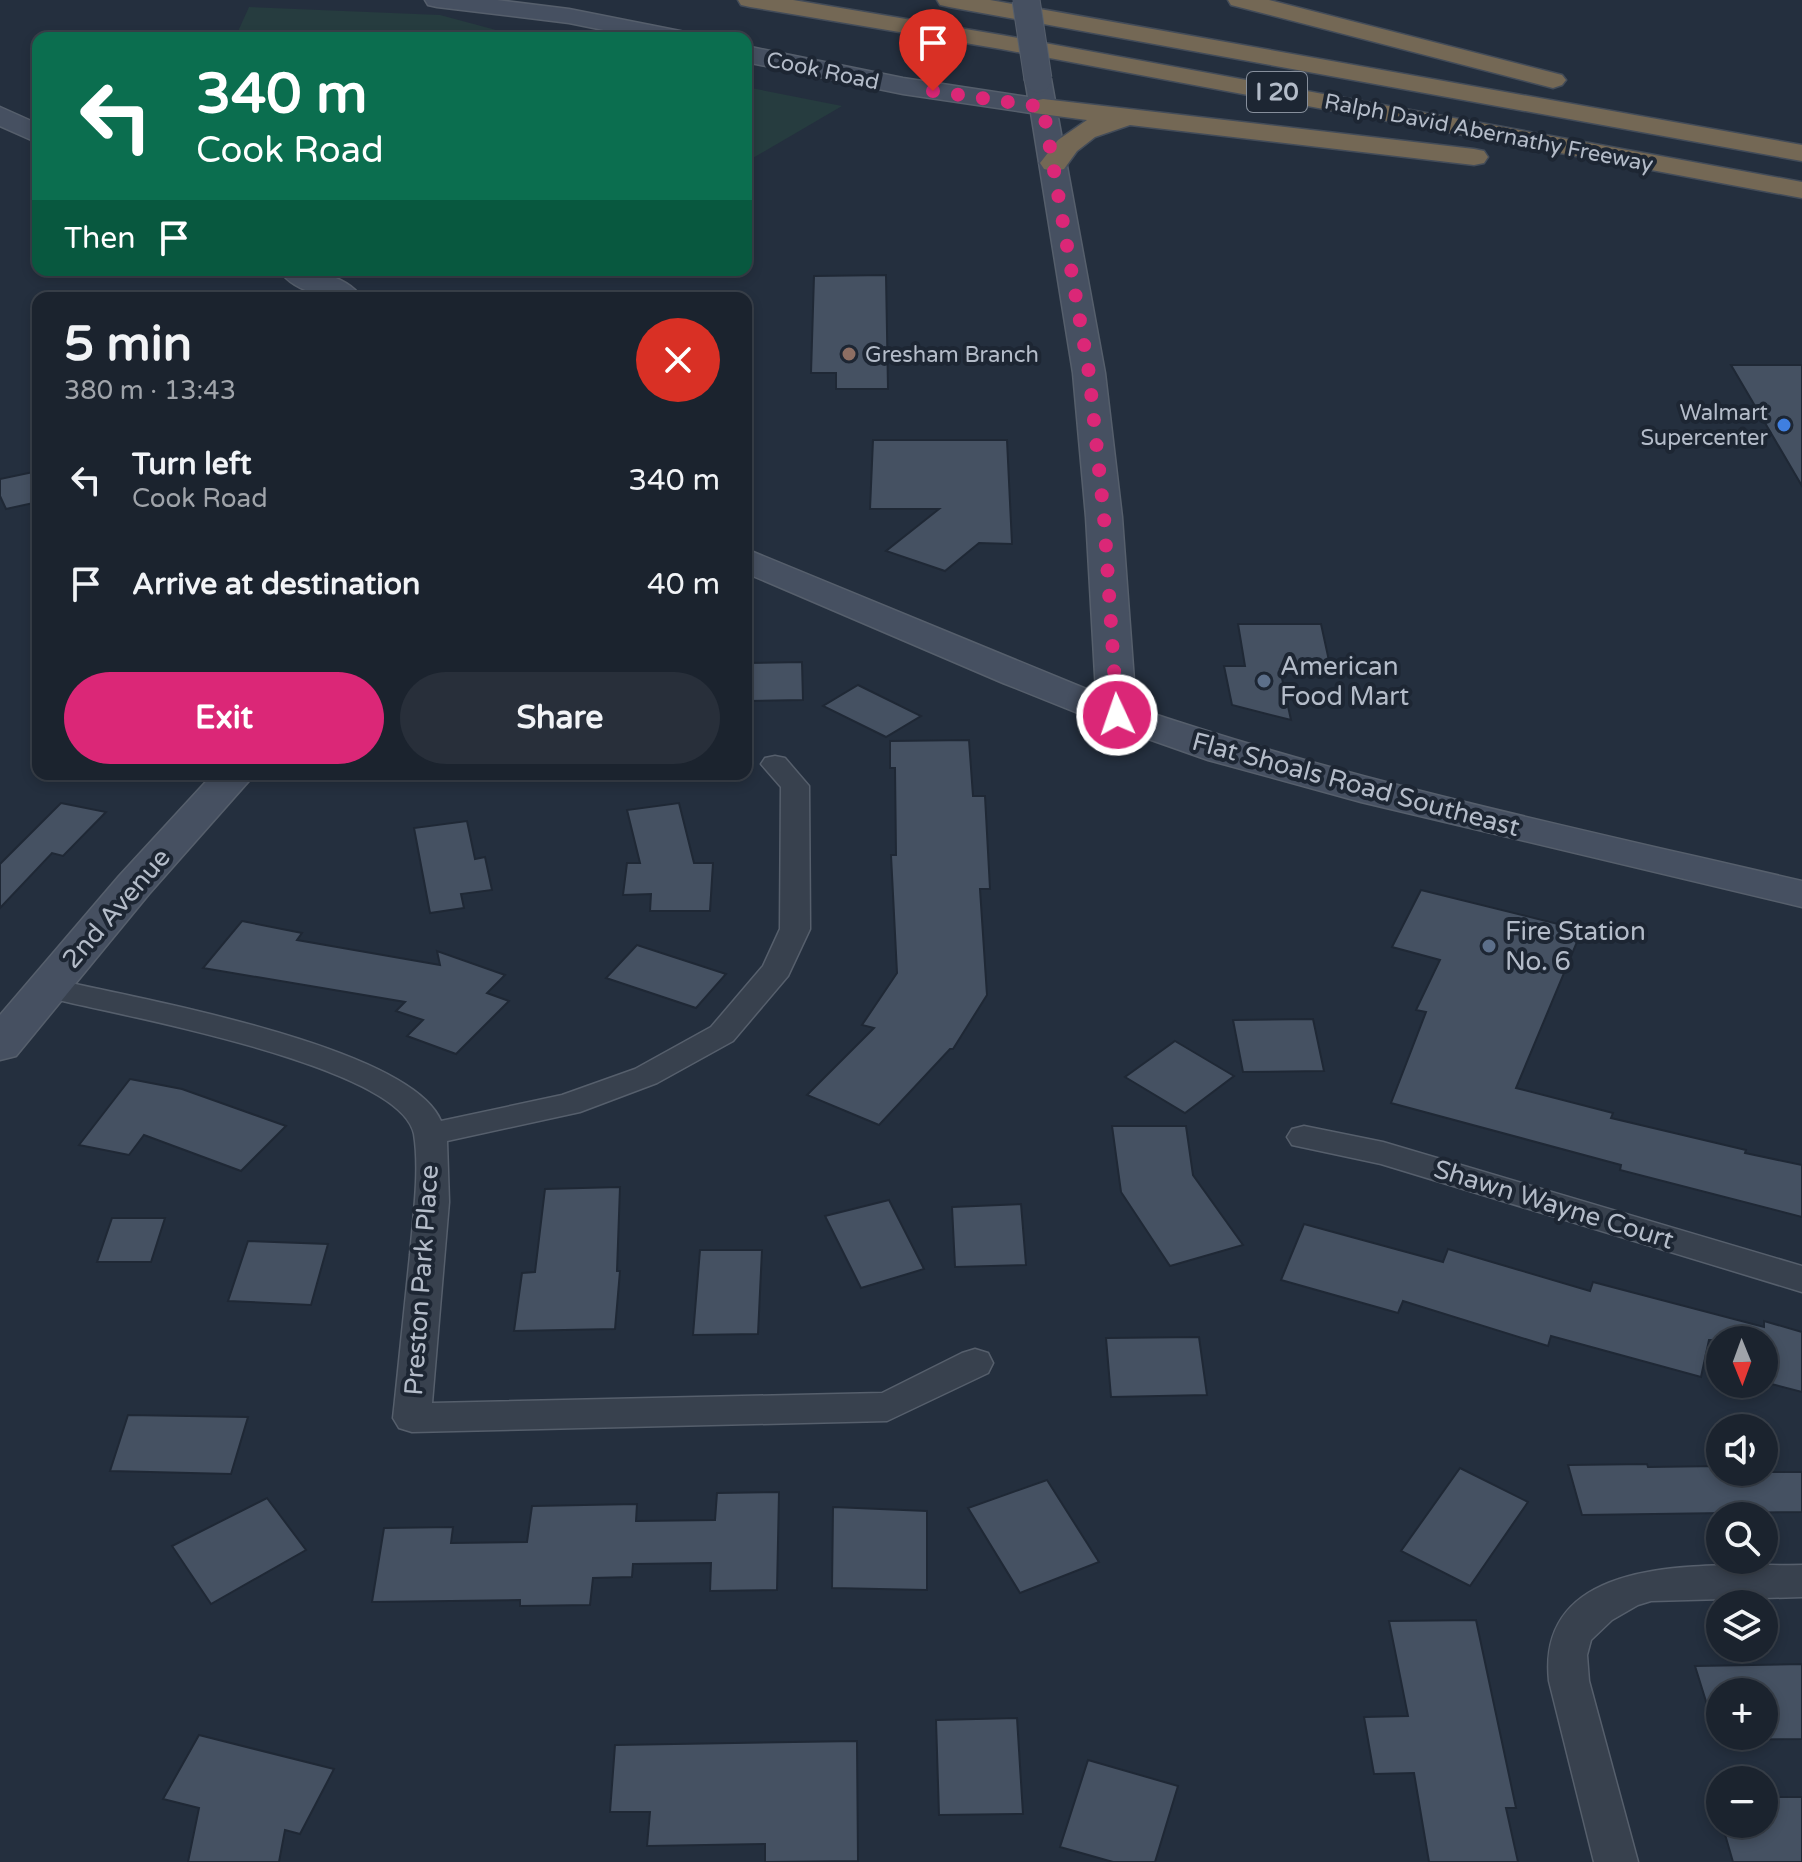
<!DOCTYPE html>
<meta charset="utf-8">
<style>
:root{--surface:#1b232e;--page:#282f3a;--text:#f1f3f6;--muted:#a0a4aa;--line:#39404a;--accent:#db2777}
body{margin:0;font-family:"Varela Round",sans-serif;background:var(--page);color:var(--text);height:100vh;display:flex;flex-direction:column;font-size:30px;white-space:nowrap}
*{box-sizing:border-box;margin:0}
p{font-size:26px;color:var(--muted)}
.icon{flex:none;width:44px;height:44px;fill:none;stroke:currentColor;stroke-width:2;stroke-linecap:round;stroke-linejoin:round}
.map{position:relative;flex:1;overflow:hidden}
.details{position:absolute;left:32px;top:292px;width:720px;height:488px;display:flex;flex-direction:column;background:var(--surface);border-radius:16px;box-shadow:0 4px 12px #0003,0 0 0 2px var(--line)}
.details>*{flex:none}
.guide{position:absolute;left:32px;top:32px;width:720px;height:244px;border-radius:16px;box-shadow:0 4px 12px #0003,0 0 0 2px var(--line);background:#0b6e4f;color:#fff;overflow:hidden}
.needle{width:52px;rotate:179deg}
.controls{position:absolute;left:1706px;top:1326px;display:grid;gap:16px}
.controls a{display:grid;place-items:center;width:72px;height:72px;border-radius:50%;background:var(--surface);box-shadow:0 4px 12px #0003,0 0 0 2px var(--line);font-size:40px}
.pin{position:absolute;display:grid;place-items:center;width:68px;height:68px;color:#fff;margin:-82px -34px;border-radius:50% 50% 50% 0;rotate:-45deg;box-shadow:0 0 8px #0007}
.pin .icon{rotate:45deg}
.me{position:absolute;width:88px;margin:-44px;rotate:357deg;stroke-linejoin:round;filter:drop-shadow(0 0 6px #0008)}
.turn{display:flex;align-items:center;gap:28px;height:168px;padding:0 32px;font-size:36px}
.turn .icon{width:104px;height:104px;stroke-width:2.5}
.turn b{display:block;font-size:56px;line-height:68px}
.then{display:flex;align-items:center;height:76px;padding:0 32px;background:#0003;gap:16px;font-size:30px}
.round{display:grid;place-items:center;flex:none;width:84px;height:84px;border-radius:42px;background:var(--page)}
.head{display:flex;align-items:center;justify-content:space-between;height:136px;padding:0 32px}
h1{font-size:48px;font-weight:700;line-height:60px}
.button{display:flex;gap:16px;margin-top:auto;padding:16px 32px}
.button a{flex:1;height:92px;border-radius:48px;background:var(--accent);color:#fff;font-size:32px;font-weight:700;line-height:92px;text-align:center}
.button a+a{background:var(--page);color:var(--text)}
ul{padding:0;list-style:none}
li{display:flex;align-items:center;gap:24px;height:104px;padding:0 32px}
li div{flex:1}
li b{display:block;font-size:30px}
li em{font-style:normal}
.map>svg:first-child{display:block}
</style>
<div class="map">
<svg width="1802" height="1862" viewBox="0 0 1802 1862">
<rect width="100%" height="100%" fill="#242f3e"/>
<g fill="#263c3f">
<polygon points="249,7 440,15 526,38 235,38"/>
<polygon points="746,87 842,106 746,162"/>
</g>
<g fill="#455162" stroke="#1f2835" stroke-width="2" fill-rule="evenodd">
<polygon points="886,275 888,389 836,389 836,373 811,373 814,276"/>
<polygon points="1731,365 1802,365 1802,486"/>
<polygon points="873,440 1007,440 1012,544 979,543 945,571 886,551 939,509 870,509"/>
<polygon points="38,471 38,502 6,509 0,496 0,479"/>
<polygon points="1238,624 1321,624 1331,670 1280,669 1291,720 1232,705 1224,666 1245,666"/>
<polygon points="802,662 803,700 746,701 746,663"/>
<polygon points="858,685 921,716 886,737 823,706"/>
<polygon points="969,740 973,796 985,796 990,889 980,889 987,995 953,1049 950,1049 879,1125 807,1095 874,1028 862,1025 897,973 891,855 896,855 895,768 890,768 890,741"/>
<polygon points="61,803 106,812 63,856 52,853 0,908 0,864"/>
<polygon points="679,803 694,863 713,863 710,911 650,911 651,894 623,895 627,863 640,863 627,810"/>
<polygon points="467,821 475,859 485,857 492,890 461,894 464,908 430,913 414,828"/>
<polygon points="1421,890 1582,930 1516,1088 1613,1113 1611,1118 1746,1150 1745,1153 1802,1165 1802,1217 1620,1170 1621,1165 1391,1103 1426,1012 1416,1010 1440,960 1392,947"/>
<polygon points="242,921 302,933 297,940 440,965 437,951 505,975 487,993 509,1001 456,1054 407,1036 423,1020 396,1011 405,1002 203,968"/>
<polygon points="637,945 726,974 696,1008 606,978"/>
<polygon points="1313,1019 1324,1071 1243,1072 1233,1020"/>
<polygon points="1175,1041 1234,1076 1185,1113 1125,1077"/>
<polygon points="130,1079 182,1089 286,1126 241,1171 144,1135 129,1155 79,1145"/>
<polygon points="1112,1126 1186,1126 1193,1175 1243,1245 1170,1266 1121,1192"/>
<polygon points="620,1187 617,1271 620,1271 615,1329 514,1331 522,1273 535,1272 545,1189"/>
<polygon points="889,1200 924,1269 861,1288 825,1216"/>
<polygon points="1021,1204 1026,1265 955,1267 952,1207"/>
<polygon points="112,1218 165,1218 151,1262 97,1262"/>
<polygon points="1304,1224 1443,1262 1448,1249 1590,1291 1593,1282 1764,1327 1764,1321 1802,1332 1802,1392 1764,1382 1764,1340 1709,1340 1701,1377 1551,1336 1548,1346 1403,1301 1398,1313 1281,1280"/>
<polygon points="248,1241 328,1244 311,1305 228,1301"/>
<polygon points="700,1250 762,1250 758,1334 693,1335"/>
<polygon points="1199,1337 1207,1395 1111,1397 1106,1338"/>
<polygon points="128,1415 248,1417 231,1474 110,1471"/>
<polygon points="1647,1464 1648,1467 1720,1466 1720,1472 1802,1472 1802,1512 1582,1515 1568,1465"/>
<polygon points="1460,1468 1528,1502 1470,1586 1401,1551"/>
<polygon points="1047,1480 1099,1562 1020,1593 968,1508"/>
<polygon points="779,1492 777,1590 710,1591 711,1563 633,1564 632,1577 593,1578 590,1605 520,1606 520,1600 372,1602 384,1528 453,1527 451,1543 527,1542 532,1506 637,1504 636,1521 715,1520 717,1493"/>
<polygon points="267,1498 306,1550 211,1604 172,1546"/>
<polygon points="833,1507 927,1511 927,1590 832,1588"/>
<polygon points="1476,1620 1516,1808 1506,1808 1518,1862 1429,1862 1414,1773 1374,1774 1364,1717 1408,1716 1389,1621"/>
<path d="M1802,1664V1739L1718,1740L1695,1666ZM1720,1692H1764V1736H1720Z"/>
<polygon points="1017,1718 1023,1814 939,1815 936,1720"/>
<polygon points="199,1735 334,1769 300,1834 285,1830 279,1862 188,1862 199,1808 163,1799"/>
<polygon points="857,1741 858,1861 765,1862 765,1844 647,1846 650,1812 610,1812 615,1745"/>
<polygon points="1088,1760 1178,1786 1155,1862 1113,1862 1060,1847"/>
<polygon points="1764,1797 1802,1797 1802,1862 1733,1862 1722,1824 1764,1824"/>
</g>
<g fill="none" stroke-linecap="round" stroke-linejoin="round">
<g stroke="#565f6c" stroke-width="3">
<g id="street">
<path d="M775,756L785,758L809,786L810,929L788,976L733,1041L657,1083L580,1112L447,1141L449,1202L432,1403L882,1393L962,1353L975,1349L988,1353L993,1363L988,1373L887,1421L412,1432L399,1428L393,1418C399,1364 404,1310 410,1255C413,1218 420,1171 414,1134C400,1063 105,1013 37,995L33,988L37,981L48,978C129,997 410,1045 441,1121L562,1095L635,1069L711,1027L763,966L780,929L781,787L761,764L765,758Z"/>
<polygon points="1304,1126 1383,1142 1802,1266 1802,1292 1381,1164 1292,1145 1287,1137 1292,1129"/>
<path d="M1802,1565V1597L1651,1601L1638,1605L1612,1620L1591,1640L1587,1655L1589,1681L1638,1862H1594L1549,1681C1535,1548 1717,1567 1802,1565Z"/>
</g>
</g>
<g stroke="#565f6c" stroke-width="3">
<g id="secondary">
<polygon points="425,0 497,0 569,9 680,31 689,33 692,38 643,38 569,23 437,7 428,5"/>
<path d="M746,46L903,78L1028,97L1025,79L1029,74H1047L1051,79L1105,373L1122,517L1136,708C1354,782 1579,829 1802,881V907L1361,802L1208,760L1103,723L1003,683L746,573V549L1096,693L1086,517L1073,373L1031,113L903,94L746,62Z"/>
<polygon points="0,107 38,124 38,143 0,126"/>
<path d="M279,270C307,270 344,272 362,298C334,298 297,296 279,270Z"/>
<polygon points="213,774 255,774 149,894 16,1056 0,1060 0,1015 119,876"/>
</g>
</g>
<g stroke="#434c59" stroke-width="3">
<g id="highway">
<polygon points="738,0 793,0 1001,35 1802,182 1802,198 1001,49 750,7 741,5"/>
<polygon points="937,0 990,0 1802,145 1802,161 949,7 940,5"/>
<polygon points="1228,0 1269,0 1562,75 1566,80 1562,85 1553,88 1231,5"/>
<polygon points="1043,99 1474,149 1484,151 1488,157 1484,163 1474,165 1130,125 1095,137 1077,151 1064,169 1054,171 1044,169 1040,163 1058,140 1087,120 1034,113 1030,107 1034,101"/>
</g>
</g>
<use href="#street" fill="#38414e" fill-rule="evenodd"/>
<use href="#secondary" fill="#465061" fill-rule="evenodd"/>
<use href="#highway" fill="#746855" fill-rule="evenodd"/>
<g stroke="#565f6c" stroke-width="29" stroke-linecap="butt">
<polyline id="secondary-bridge" points="1026,0 1038,79"/>
</g>
<use href="#secondary-bridge" stroke="#465061" stroke-width="27"/>
</g>
<g fill="none" stroke-linecap="round" stroke-linejoin="round">
<polyline stroke="#db2777" stroke-width="14" stroke-dasharray="0 25.2" points="933,91 1043,107 1089,373 1104,517 1117,715"/>
</g>
<circle fill="#8d6e63" stroke="#1d2633" stroke-width="3" cx="849" cy="354" r="8"/>
<circle fill="#3f7fe0" stroke="#1d2633" stroke-width="3" cx="1784" cy="425" r="8"/>
<g fill="#5c6f8a" stroke="#1d2633" stroke-width="3">
<circle cx="1264" cy="681" r="8"/>
<circle cx="1489" cy="946" r="8"/>
</g>
<g text-anchor="middle" stroke-width="8" stroke-linejoin="round" paint-order="stroke">
<g font-size="22" fill="#b4bcc9" stroke="#1d2633">
<text transform="translate(823 70) rotate(12)" y="8">Cook Road</text>
<text transform="translate(1489 132) rotate(11)" y="8">Ralph David Abernathy Freeway</text>
</g>
<g font-size="22" fill="#b4bcc9" stroke="#1d2633" text-anchor="start">
<text x="865" y="362">Gresham Branch</text>
<text x="1768" y="420" text-anchor="end">Walmart<tspan x="1768" dy="25">Supercenter</tspan></text>
</g>
<rect fill="#1d2633" stroke="#878f9c" stroke-width="2" x="1247" y="72" width="60" height="40" rx="6"/>
<g font-size="24" font-weight="bold" fill="#b4bcc9">
<text x="1277" y="100">I 20</text>
</g>
<g font-size="26" fill="#b4bcc9" stroke="#1d2633" text-anchor="start">
<text x="1280" y="675">American<tspan x="1280" dy="30">Food Mart</tspan></text>
<text x="1505" y="940">Fire Station<tspan x="1505" dy="30">No. 6</tspan></text>
</g>
<g font-size="26" fill="#b4bcc9" stroke="#1d2633">
<text transform="translate(1356 784) rotate(15)" y="9">Flat Shoals Road Southeast</text>
<text transform="translate(116 908) rotate(-49)" y="9">2nd Avenue</text>
<text transform="translate(1554 1204) rotate(17)" y="9">Shawn Wayne Court</text>
<text transform="translate(421 1280) rotate(-86)" y="9">Preston Park Place</text>
</g>
</g>
</svg>
<div class="controls">
<a><svg class="needle" viewBox="-14 -14 28 28"><path d="M0-13l5 13h-10z" fill="#e53935"/><path d="M0 13l5-13h-10z" fill="#a0a4aa"/></svg></a>
<a><svg class="icon" aria-label="sound" viewBox="0 0 24 24"><path d="M4 9h4l5-4v14l-5-4H4zM17 9q2 3 0 6"/></svg></a>
<a><svg class="icon" aria-label="search" viewBox="0 0 24 24"><circle cx="10" cy="10" r="6"/><path d="M15 15l6 6"/></svg></a>
<a><svg class="icon" aria-label="layers" viewBox="0 0 24 24"><path d="M12 4l9 5-9 5-9-5zM3 14l9 5 9-5"/></svg></a>
<a>+</a>
<a>−</a>
</div>
<div class="pin" style="left:933px;top:91px;background:#d93025"><svg class="icon" aria-label="arrive" viewBox="0 0 24 24"><path d="M6 21V4h12l-3 4 3 4H6"/></svg></div>
<svg class="me" style="left:1117px;top:715px" viewBox="-20 -20 40 40"><circle r="17" fill="#db2777" stroke="#fff" stroke-width="3"/><path d="M0-11L8 9 0 5-8 9z" fill="#fff"/></svg>
<div class="guide">
<div class="turn"><svg class="icon" aria-label="left" viewBox="0 0 24 24"><path d="M17 20v-9H6M10 6l-5 5 5 5"/></svg><div><b>340 m</b>Cook Road</div></div>
<div class="then">Then<svg class="icon" aria-label="arrive" viewBox="0 0 24 24"><path d="M6 21V4h12l-3 4 3 4H6"/></svg></div>
</div>
<section class="details">
<div class="head"><div><h1>5 min</h1><p>380 m · 13:43</p></div><a class="round" style="background:#d93025;color:#fff"><svg class="icon" aria-label="close" viewBox="0 0 24 24"><path d="M6 6l12 12M18 6L6 18"/></svg></a></div>
<ul>
<li><svg class="icon" aria-label="left" viewBox="0 0 24 24"><path d="M17 20v-9H6M10 6l-5 5 5 5"/></svg><div><b>Turn left</b><p>Cook Road</p></div><em>340 m</em></li>
<li><svg class="icon" aria-label="arrive" viewBox="0 0 24 24"><path d="M6 21V4h12l-3 4 3 4H6"/></svg><div><b>Arrive at destination</b></div><em>40 m</em></li>
</ul>
<div class="button"><a>Exit</a><a>Share</a></div>
</section>
</div>
